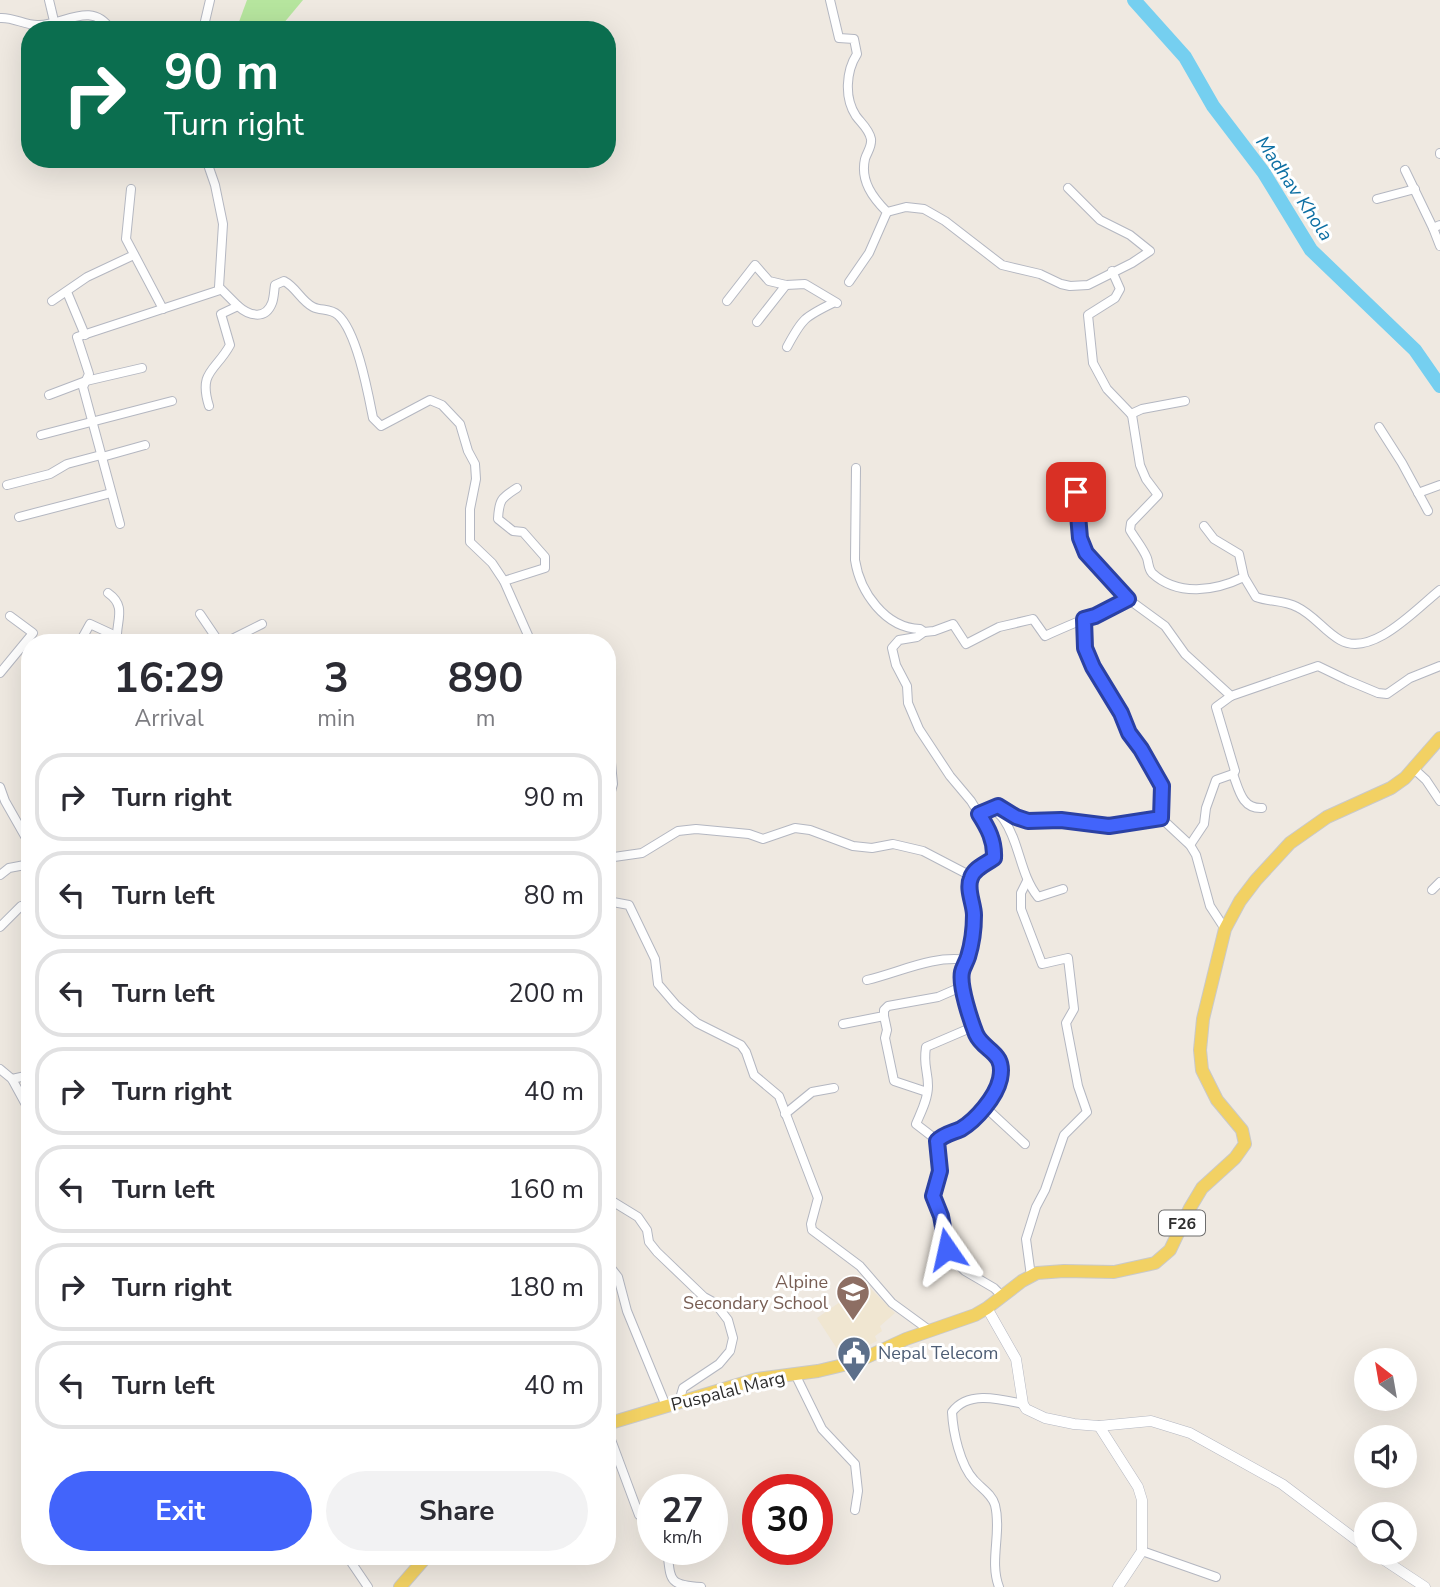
<!DOCTYPE html>
<style>
:root{--surface:#fff;--page:#f2f2f3;--text:#2b2b33;--muted:#7c7c81;--line:#e1e1e2;--accent:#4264fb}
body{margin:0;font-family:"Nunito Sans",sans-serif;background:var(--page);color:var(--text);height:100vh;display:flex;flex-direction:column;font-size:26px;white-space:nowrap}
*{box-sizing:border-box;margin:0}
p{font-size:23px;color:var(--muted)}
.icon{flex:none;width:38px;height:38px;fill:none;stroke:currentColor;stroke-width:2;stroke-linecap:round;stroke-linejoin:round}
.map{position:relative;flex:1;overflow:hidden}
.panel{position:absolute;left:21px;top:634px;width:595px;height:931px;display:flex;flex-direction:column;background:var(--surface);border-radius:28px;box-shadow:0 7px 28px #0002}
.panel>*{flex:none}
.banner{position:absolute;left:21px;top:21px;width:595px;height:147px;border-radius:28px;box-shadow:0 7px 28px #0002;background:#0b6e4f;color:#fff;overflow:hidden}
.needle{width:46px;rotate:329deg}
.fabs{position:absolute;left:1354px;top:1348px;display:grid;gap:14px}
.fabs a{display:grid;place-items:center;width:63px;height:63px;border-radius:50%;background:var(--surface);box-shadow:0 7px 28px #0002;font-size:35px}
.speed{position:absolute;left:637px;top:1474px;display:flex;gap:14px;font-size:35px;font-weight:700;text-align:center}
.speed>*{display:grid;place-content:center;width:91px;height:91px;border-radius:50%;background:var(--surface);box-shadow:0 7px 28px #0002;line-height:1}
.speed small{font-size:18px;font-weight:400}
.speed .limit{border:10px solid #d22;background:#fff;color:#111}
.pin{position:absolute;display:grid;place-items:center;width:60px;height:60px;color:#fff;margin:-30px;border-radius:14px;box-shadow:0 4px 10px #0006}
.me{position:absolute;width:77px;margin:-38px;rotate:349deg;stroke-linejoin:round;filter:drop-shadow(0 0 5px #0008)}
.turn{display:flex;align-items:center;gap:24px;height:147px;padding:0 28px;font-size:32px}
.turn .icon{width:91px;height:91px;stroke-width:2.5}
.turn b{display:block;font-size:49px;line-height:60px}
.eta{display:flex;justify-content:space-evenly;align-items:center;height:119px;text-align:center}
.eta b{font-size:42px;font-weight:700;line-height:49px}
.action{display:flex;gap:14px;margin-top:auto;padding:14px 28px}
.action a{flex:1;height:80px;border-radius:42px;background:var(--accent);color:#fff;font-size:28px;font-weight:700;line-height:80px;text-align:center}
.action a+a{background:var(--page);color:var(--text)}
ul{padding:0;list-style:none}
li{display:flex;align-items:center;gap:21px;height:88px;margin:0 14px 10px;padding:0 14px;border:4px solid var(--line);border-radius:28px}
li div{flex:1}
li b{display:block;font-size:26px}
li em{font-style:normal}
.map>svg:first-child{display:block}
</style>
<div class="map">
<svg width="1440" height="1587" viewBox="0 0 1440 1587">
<rect width="100%" height="100%" fill="#efe9e1"/>
<polygon fill="#f0e6d1" points="866,1284 895,1313 880,1326 882,1331 875,1336 877,1341 843,1358 817,1318"/>
<polygon fill="#b6e59e" points="247,0 303,0 278,30 236,30"/>
<g fill="none" stroke-linecap="round" stroke-linejoin="round">
<polyline stroke="#75cff0" stroke-width="14" points="1134,0 1185,57 1213,106 1264,173 1311,250 1415,350 1440,386"/>
<g stroke="#b4b7c1" stroke-width="10">
<g id="minor">
<polyline points="49,0 54,21"/>
<path d="M830,0L839,38L854,39L857,54C846,71 844,98 856,116C861,123 869,129 871,139C872,147 867,152 865,159C860,181 873,198 887,212L869,253L849,282"/>
<path d="M0,18C14,17 26,26 39,25C64,25 92,0 111,30"/>
<polyline points="203,30 210,0"/>
<polyline points="1440,153 1440,154"/>
<path d="M206,159L215,185L223,224L219,287L238,306L221,314L230,345C216,371 198,371 209,406"/>
<polyline points="1405,170 1433,228"/>
<polyline points="131,189 126,239 163,309"/>
<polyline points="1377,199 1415,189"/>
<polyline points="887,212 906,207 924,209 945,221 1002,265 1040,274 1061,284 1070,286 1088,285 1132,263 1150,251 1130,235 1100,220 1068,188"/>
<polyline points="1440,225 1433,228 1440,246"/>
<path d="M1112,271L1120,289L1115,298L1088,315L1093,363L1107,389L1132,415L1140,465L1146,479L1158,495L1131,523L1130,530C1135,539 1143,548 1147,558C1149,564 1148,568 1152,573C1178,597 1215,591 1244,577"/>
<polyline points="67,292 85,335"/>
<polyline points="52,301 87,277 134,255"/>
<polyline points="727,301 755,265 769,281 786,285 805,284 837,303"/>
<path d="M238,306C248,315 265,321 272,303C274,298 274,291 275,285L284,281C296,287 301,301 313,307C321,311 330,308 338,315C357,332 368,393 373,418L381,426L430,400L442,405L460,424L468,451L475,464L476,479L470,509V542L492,563L504,581L531,642"/>
<polyline points="757,322 786,285"/>
<path d="M787,347C802,319 804,317 833,303"/>
<polyline points="49,395 86,381 142,368"/>
<polyline points="1131,414 1142,409 1185,401"/>
<polyline points="1379,427 1402,463 1428,511"/>
<polyline points="41,435 172,401"/>
<polyline points="102,457 145,445"/>
<path d="M856,468L855,560C860,592 885,628 920,629L924,632L917,637L899,640L892,648L896,665L907,686L908,703L919,729L950,776L971,801L988,829L994,849V857L975,871L969,883L974,914L972,937L967,960L962,972L961,987L976,1034L995,1052L1001,1067V1076L990,1098L972,1121L942,1137L938,1141L940,1171L933,1196L941,1216L947,1249L951,1258L965,1271L994,1288L1003,1297"/>
<polyline points="7,485 50,474 67,464 101,455"/>
<polyline points="1076,492 1080,538 1086,553 1128,599 1165,626 1185,654 1231,696 1318,666 1347,680 1378,693 1387,694 1410,678 1440,666"/>
<polyline points="1418,493 1440,485"/>
<polyline points="19,517 111,493"/>
<polyline points="120,524 83,387 89,374 77,337 220,290"/>
<path d="M1204,526L1214,539L1239,554L1244,577L1256,597C1269,602 1284,600 1297,607C1314,615 1324,631 1340,640C1372,658 1416,609 1440,590"/>
<path d="M504,581L545,568V557L523,532L513,531L498,519C499,500 501,498 517,488"/>
<path d="M108,593C128,607 115,622 117,642"/>
<polyline points="200,614 219,642"/>
<polyline points="1084,619 1085,648 1093,667 1121,713 1129,733 1141,749 1162,786 1161,818 1190,845 1196,855 1210,906 1225,929"/>
<path d="M924,632L934,631L953,624L966,644L999,627L1033,619L1045,636C1073,623 1101,613 1128,599"/>
<polyline points="80,642 90,624 116,636"/>
<polyline points="226,642 262,624"/>
<polyline points="0,673 33,633 10,616"/>
<polyline points="1231,696 1216,707 1235,771 1233,774"/>
<polyline points="607,720 613,784 607,806"/>
<polyline points="1413,768 1426,780 1440,801"/>
<polyline points="0,787 5,801 30,845"/>
<path d="M992,808C996,812 1001,815 1004,820C1020,843 1020,875 1038,897L1063,889"/>
<polyline points="979,814 998,806 1016,817 1028,821 1061,820 1109,826 1161,818"/>
<path d="M1190,845L1204,824L1206,808L1216,780L1233,774C1239,790 1242,809 1262,808"/>
<polyline points="607,858 642,853 678,831 696,829 749,834 763,839 795,828 810,830 853,846 872,848 893,844 923,851 971,876"/>
<polyline points="0,875 9,868 30,864"/>
<polyline points="1027,881 1021,893 1021,909 1042,964 1068,958 1074,1009 1066,1023 1078,1086 1087,1112 1064,1135 1045,1190 1036,1207 1026,1239 1031,1276"/>
<polyline points="1432,890 1440,882"/>
<polyline points="607,894 613,902 629,905 655,959 658,984 676,1005 697,1023 741,1045 746,1052 754,1075 779,1096 818,1198 811,1224 812,1230 860,1266 892,1303 929,1330"/>
<polyline points="0,927 21,906 30,910"/>
<path d="M867,980C901,972 932,955 967,960"/>
<polyline points="884,1016 887,1030 885,1038 894,1081 927,1092"/>
<polyline points="843,1024 884,1016 884,1010 888,1006 938,997 961,987"/>
<polyline points="0,1069 12,1079 30,1112"/>
<polyline points="12,1079 30,1075"/>
<polyline points="984,1106 1025,1144"/>
<polyline points="785,1114 812,1092 834,1088"/>
<path d="M938,1141L916,1124C921,1112 928,1099 928,1086C928,1070 923,1066 926,1047L975,1026"/>
<polyline points="607,1198 638,1217 647,1230 649,1242 657,1252 704,1297 715,1303 728,1320 733,1338 730,1351 719,1364 683,1388 681,1395 683,1402"/>
<polyline points="607,1263 618,1277 627,1311 666,1406"/>
<polyline points="795,1374 822,1429 855,1464 858,1491 855,1510"/>
<polyline points="607,1429 639,1515 653,1525"/>
<path d="M667,1549C671,1580 667,1585 701,1587"/>
<polyline points="1142,1551 1216,1577"/>
<polyline points="347,1556 368,1587"/>
<path d="M999,1587C989,1561 1002,1532 995,1505C992,1494 981,1488 974,1480C960,1465 953,1432 952,1412C968,1390 1000,1399 1023,1404"/>
</g>
</g>
<g stroke="#b4b7c1" stroke-width="11">
<g id="tertiary">
<polyline points="987,1308 1016,1359 1023,1404 1026,1409 1045,1418 1074,1424 1099,1426 1151,1421 1190,1433 1282,1484 1367,1548"/>
<polyline points="1099,1426 1138,1487 1142,1500 1142,1551 1118,1587"/>
<polyline points="1372,1552 1425,1587"/>
</g>
</g>
<g stroke="#c9c9c9" stroke-width="14">
<g id="primary">
<polyline points="607,1424 757,1379 818,1371 856,1362 906,1339 975,1315 987,1308 1022,1281 1037,1273 1064,1271 1114,1272 1155,1263 1170,1250 1190,1208 1202,1188 1235,1158 1245,1144 1242,1130 1217,1100 1202,1070 1200,1050 1203,1019 1225,929 1240,901 1256,880 1290,843 1327,817 1391,788 1405,778 1440,738"/>
<polyline points="400,1587 427,1556"/>
</g>
</g>
<use href="#minor" stroke="#fff" stroke-width="8"/>
<use href="#tertiary" stroke="#fff" stroke-width="10"/>
<use href="#primary" stroke="#f2d163" stroke-width="12"/>
</g>
<g fill="none" stroke-linecap="round" stroke-linejoin="round">
<g stroke="#2b41a3" stroke-width="18">
<path id="route" d="M947,1249L941,1216L933,1196L940,1171L937,1141C944,1134 952,1133 961,1129C976,1120 996,1097 1000,1079C1006,1051 984,1052 976,1034C971,1021 959,986 962,972C963,967 966,963 968,957C972,944 974,929 974,915C974,904 966,889 971,878C974,868 986,864 994,858C995,841 988,828 979,814L998,806L1016,817L1028,821L1061,820L1109,826L1161,818L1162,786L1141,749L1129,733L1121,713L1093,667L1085,648L1084,619L1095,616L1128,599L1086,553L1080,538L1076,492"/>
</g>
<use href="#route" stroke="#4264fb" stroke-width="12"/>
</g>
<defs>
<g id="school-pin" transform="scale(1.75)"><path d="M0 17L-7.5 6A9.5 9.5 0 1 1 7.5 6Z" fill="#8d6e63" stroke="#fff"/><path d="M0-5L7-2L0 1L-7-2ZM-4 1L0 2.5L4 1V4Q0 6-4 4Z" fill="#fff"/></g>
<g id="civic-pin" transform="scale(1.75)"><path d="M0 17L-7.5 6A9.5 9.5 0 1 1 7.5 6Z" fill="#5c6f8a" stroke="#fff"/><path d="M-.6-6.5H3V-4.5H.6V-3L4-1V1h2V6H-6V1h2V-1L-.6-3ZM-1.2 2.5V6h2.4V2.5Z" fill="#fff"/></g>
</defs>
<g fill-rule="evenodd">
<use href="#school-pin" x="853" y="1292"/>
<use href="#civic-pin" x="854" y="1353"/>
</g>
<g text-anchor="middle" stroke-width="6" stroke-linejoin="round" paint-order="stroke">
<rect fill="#fff" stroke="#6d6d6d" stroke-width="2" x="1159" y="1210.5" width="46" height="25" rx="5"/>
<g font-size="16" font-weight="bold" fill="#2e2e2e">
<text x="1182" y="1229">F26</text>
</g>
<g font-size="18" fill="#785e54" stroke="#fff" text-anchor="end">
<text x="828" y="1288">Alpine<tspan x="828" dy="21">Secondary School</tspan></text>
</g>
<g font-size="18" fill="#4e5e75" stroke="#fff" text-anchor="start">
<text x="878" y="1359">Nepal Telecom</text>
</g>
<g font-size="18" fill="#2e2e2e" stroke="#fff">
<text transform="translate(728 1391) rotate(-14)" y="6">Puspalal Marg</text>
</g>
<g font-size="19" font-style="italic" fill="#0d6fa3" stroke="#fff">
<text transform="translate(1295 188) rotate(56)" y="7">Madhav Khola</text>
</g>
</g>
</svg>
<div class="fabs">
<a><svg class="needle" viewBox="-14 -14 28 28"><path d="M0-13l5 13h-10z" fill="#e53935"/><path d="M0 13l5-13h-10z" fill="#7c7c81"/></svg></a>
<a><svg class="icon" aria-label="sound" viewBox="0 0 24 24"><path d="M4 9h4l5-4v14l-5-4H4zM17 9q2 3 0 6"/></svg></a>
<a><svg class="icon" aria-label="search" viewBox="0 0 24 24"><circle cx="10" cy="10" r="6"/><path d="M15 15l6 6"/></svg></a>
</div>
<div class="speed"><div>27<small>km/h</small></div><div class="limit">30</div></div>
<div class="pin" style="left:1076px;top:492px;background:#d93025"><svg class="icon" aria-label="arrive" viewBox="0 0 24 24"><path d="M6 21V4h12l-3 4 3 4H6"/></svg></div>
<svg class="me" style="left:947px;top:1249px" viewBox="-20 -20 40 40"><path d="M0-17L14 15 0 8-14 15z" fill="#4264fb" stroke="#fff" stroke-width="4"/></svg>
<div class="banner">
<div class="turn"><svg class="icon" aria-label="right" viewBox="0 0 24 24"><path d="M7 20v-9h11M14 6l5 5-5 5"/></svg><div><b>90 m</b>Turn right</div></div>
</div>
<section class="panel">
<div class="eta">
<div><b>16:29</b><p>Arrival</p></div>
<div><b>3</b><p>min</p></div>
<div><b>890</b><p>m</p></div>
</div>
<ul>
<li><svg class="icon" aria-label="right" viewBox="0 0 24 24"><path d="M7 20v-9h11M14 6l5 5-5 5"/></svg><div><b>Turn right</b></div><em>90 m</em></li>
<li><svg class="icon" aria-label="left" viewBox="0 0 24 24"><path d="M17 20v-9H6M10 6l-5 5 5 5"/></svg><div><b>Turn left</b></div><em>80 m</em></li>
<li><svg class="icon" aria-label="left" viewBox="0 0 24 24"><path d="M17 20v-9H6M10 6l-5 5 5 5"/></svg><div><b>Turn left</b></div><em>200 m</em></li>
<li><svg class="icon" aria-label="right" viewBox="0 0 24 24"><path d="M7 20v-9h11M14 6l5 5-5 5"/></svg><div><b>Turn right</b></div><em>40 m</em></li>
<li><svg class="icon" aria-label="left" viewBox="0 0 24 24"><path d="M17 20v-9H6M10 6l-5 5 5 5"/></svg><div><b>Turn left</b></div><em>160 m</em></li>
<li><svg class="icon" aria-label="right" viewBox="0 0 24 24"><path d="M7 20v-9h11M14 6l5 5-5 5"/></svg><div><b>Turn right</b></div><em>180 m</em></li>
<li><svg class="icon" aria-label="left" viewBox="0 0 24 24"><path d="M17 20v-9H6M10 6l-5 5 5 5"/></svg><div><b>Turn left</b></div><em>40 m</em></li>
</ul>
<div class="action"><a>Exit</a><a>Share</a></div>
</section>
</div>
